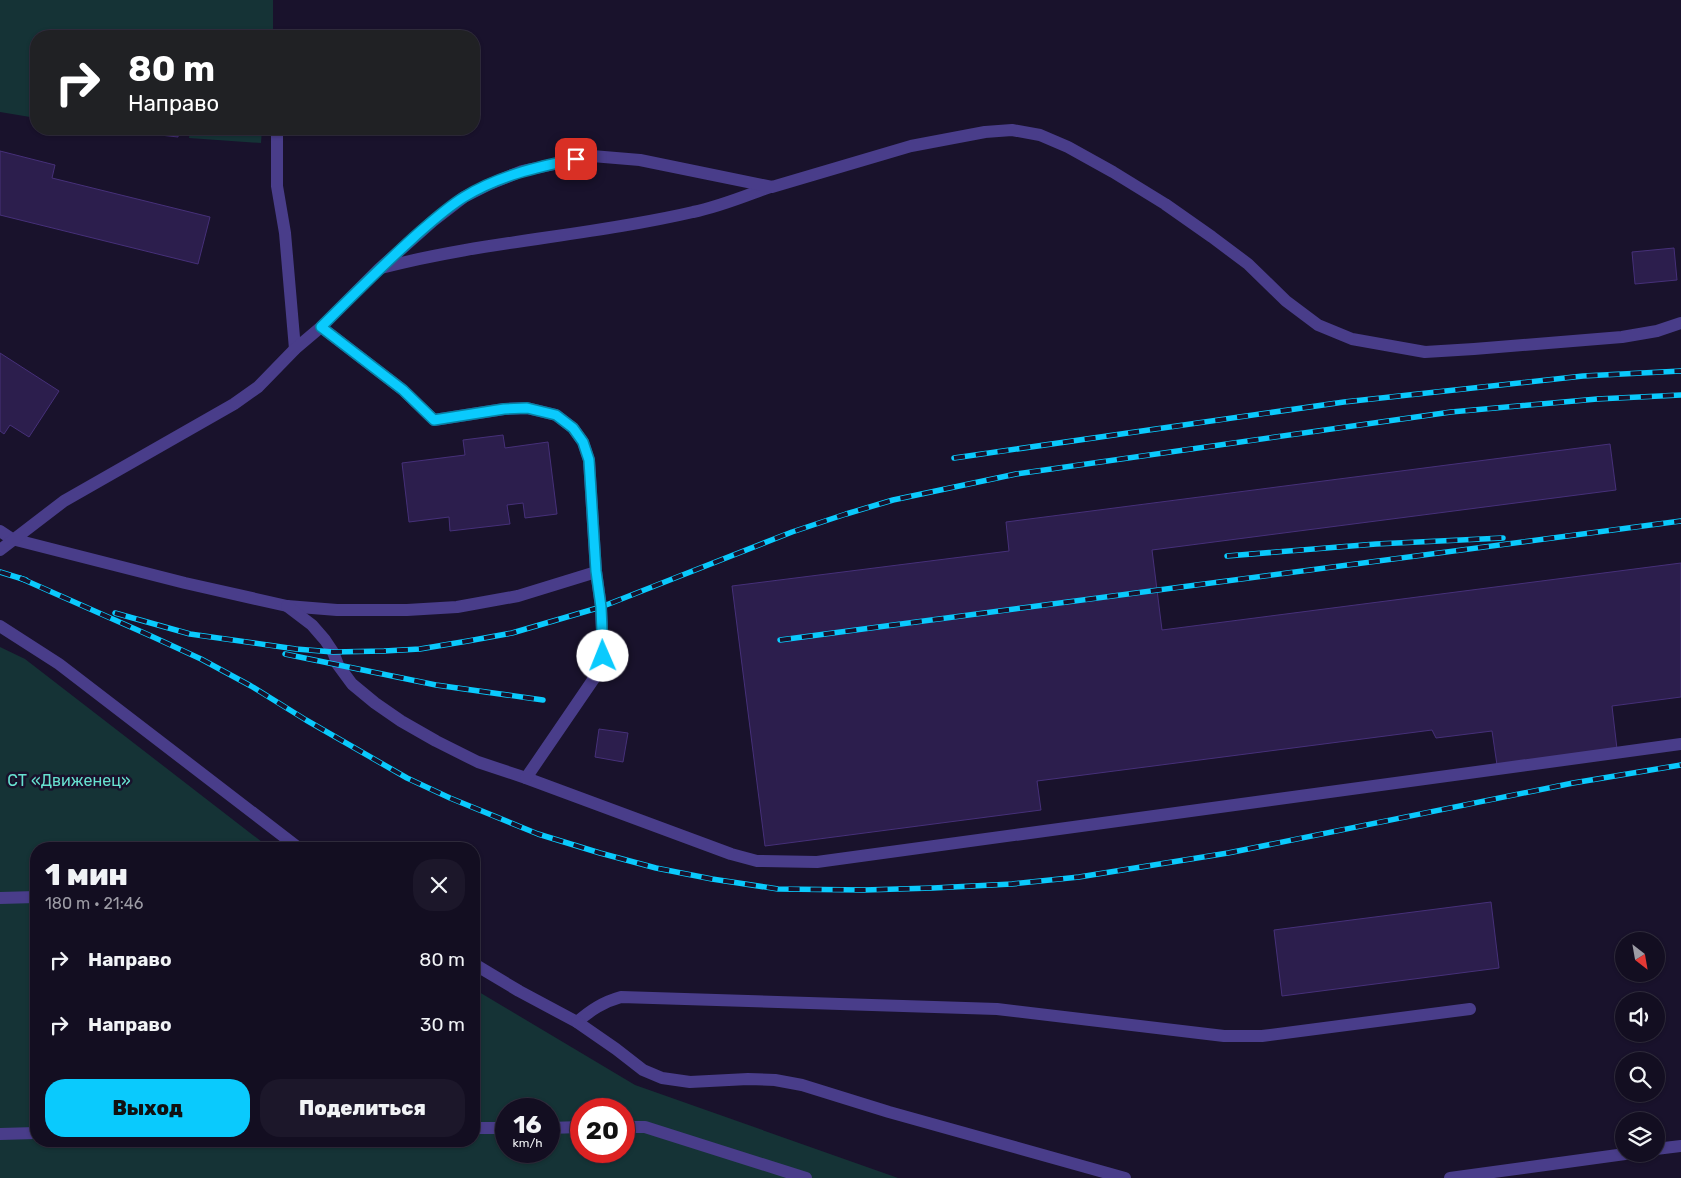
<!DOCTYPE html>
<html lang="ru">
<meta charset="utf-8">
<style>
:root{--surface:#130e21;--page:#1c172a;--text:#f1f3f6;--muted:#9d9ca5;--line:#322e3f;--accent:#0acafd}
body{margin:0;font-family:Rubik,sans-serif;background:var(--page);color:var(--text);height:100vh;display:flex;flex-direction:column;font-size:19px;white-space:nowrap}
*{box-sizing:border-box;margin:0}
p{font-size:16px;color:var(--muted)}
.icon{flex:none;width:28px;height:28px;fill:none;stroke:currentColor;stroke-width:2;stroke-linecap:round;stroke-linejoin:round}
.map{position:relative;flex:1;overflow:hidden}
.side{position:absolute;left:30px;top:842px;width:450px;height:305px;display:flex;flex-direction:column;background:var(--surface);border-radius:20px;box-shadow:0 1px 4px #0004,0 0 0 1px var(--line)}
.side>*{flex:none}
.banner{position:absolute;left:30px;top:30px;width:450px;height:105px;border-radius:20px;box-shadow:0 1px 4px #0004,0 0 0 1px var(--line);background:#202124;color:#fff;overflow:hidden}
.needle{width:32px;rotate:149deg}
.buttons{position:absolute;left:1615px;top:932px;display:grid;gap:10px}
.buttons a{display:grid;place-items:center;width:50px;height:50px;border-radius:50%;background:var(--surface);box-shadow:0 1px 4px #0004,0 0 0 1px var(--line);font-size:25px}
.speed{position:absolute;left:495px;top:1098px;display:flex;gap:10px;font-size:25px;font-weight:700;text-align:center}
.speed>*{display:grid;place-content:center;width:65px;height:65px;border-radius:50%;background:var(--surface);box-shadow:0 1px 4px #0004,0 0 0 1px var(--line);line-height:1}
.speed small{font-size:12px;font-weight:400}
.speed .limit{border:8px solid #d22;background:#fff;color:#111}
.pin{position:absolute;display:grid;place-items:center;width:42px;height:42px;color:#fff;margin:-21px;border-radius:10px;box-shadow:0 2px 8px #0006}
.me{position:absolute;width:55px;margin:-28px;rotate:359deg;stroke-linejoin:round;filter:drop-shadow(0 0 4px #0008)}
.turn{display:flex;align-items:center;gap:18px;height:105px;padding:0 15px;font-size:22px}
.turn .icon{width:65px;height:65px;stroke-width:2.5}
.turn b{display:block;font-size:35px;line-height:42px}
.round{display:grid;place-items:center;flex:none;width:52px;height:52px;border-radius:20px;background:var(--page)}
.head{display:flex;align-items:center;justify-content:space-between;height:85px;padding:0 15px}
h1{font-size:30px;font-weight:800;line-height:38px}
.button{display:flex;gap:10px;margin-top:auto;padding:10px 15px}
.button a{flex:1;height:58px;border-radius:20px;background:var(--accent);color:#111;font-size:20px;font-weight:800;line-height:58px;text-align:center}
.button a+a{background:var(--page);color:var(--text)}
ul{padding:0;list-style:none}
li{display:flex;align-items:center;gap:15px;height:65px;padding:0 15px}
li div{flex:1}
li b{display:block;font-size:19px}
li em{font-style:normal}
.map>svg:first-child{display:block}
</style>
<div class="map">
<svg width="1681" height="1178" viewBox="0 0 1681 1178">
<rect width="100%" height="100%" fill="#19122c"/>
<g fill="#153336" fill-rule="evenodd">
<polygon points="0,0 273,0 273,36 36,36 36,118 0,112"/>
<polygon points="190,129 262,129 261,143 189,138"/>
<path d="M0,647L25,659L271,849H36V1141H474V989L635,1085L898,1178H0ZM506,1109H549V1151H506ZM581,1109H624V1151H581Z"/>
</g>
<g fill="#2c1e4d" stroke="#463079">
<polygon points="106,129 179,129 178,137"/>
<polygon points="0,151 55,165 52,178 210,217 198,264 0,215"/>
<polygon points="1674,248 1677,280 1635,284 1632,252"/>
<polygon points="0,353 59,391 29,437 10,425 4,434 0,431"/>
<polygon points="503,435 505,448 548,442 557,514 525,518 523,503 507,505 510,524 450,531 449,517 409,522 402,463 465,455 463,440"/>
<polygon points="1610,444 1616,490 1152,550 1162,630 1681,563 1681,697 1612,706 1617,749 1497,765 1492,731 1436,738 1432,730 1037,781 1041,810 765,846 732,586 1009,551 1006,522"/>
<polygon points="599,729 628,733 623,762 595,757"/>
<polygon points="1491,902 1499,968 1282,996 1274,930"/>
</g>
<g fill="none" stroke-linecap="round" stroke-linejoin="round">
<g stroke="#493d8a" stroke-width="12">
<polyline points="277,129 277,186 285,233 295,349"/>
<path d="M381,268C484,241 590,236 693,212C719,207 745,196 770,187"/>
<polyline points="0,531 12,539 185,583 287,606 337,610 407,610 457,607 518,596 596,572 589,460 583,442 573,428 556,415 527,408 504,409 434,420 403,390 321,327"/>
<polyline points="0,550 64,501 234,404 258,387 295,349 321,327 379,269 433,221 464,197 490,184 522,171 592,156 640,160 772,187 911,146 985,132 1012,130 1040,135 1068,147 1113,172 1165,204 1212,237 1248,264 1286,301 1318,325 1352,339 1425,352 1474,349 1622,337 1657,331 1681,323"/>
<polyline points="287,606 312,625 325,640 333,652 338,665 352,684 375,703 401,721 436,741 478,762 526,778 731,854 757,861 817,862 1681,744"/>
<polyline points="0,626 59,664 300,849"/>
<polyline points="526,778 595,677 603,656 601,607 596,571"/>
<polyline points="0,898 36,897"/>
<path d="M474,964L519,991L577,1022C591,1010 603,1002 621,997L997,1009L1224,1036H1262L1470,1009"/>
<polyline points="577,1022 616,1049 643,1070 662,1078 690,1082 748,1079 775,1080 802,1085 889,1112 1125,1178"/>
<polyline points="624,1127 645,1127 806,1178"/>
<polyline points="474,1128 506,1128"/>
<polyline points="549,1128 581,1127"/>
<polyline points="0,1134 36,1133"/>
<polyline points="1656,1149 1681,1146"/>
<polyline points="1450,1178 1625,1154"/>
</g>
<g stroke="#0acafd" stroke-width="5.5">
<g id="rail">
<polyline points="954,458 1344,402 1583,376 1681,371"/>
<polyline points="1227,556 1376,544 1503,538"/>
<polyline points="0,572 26,580"/>
<polyline points="20,578 151,636 201,659 251,686 306,720 407,778 450,798 538,834 600,853 656,868 712,879 778,889 864,890 933,888 1012,884 1079,877 1228,853 1573,783 1681,765"/>
<polyline points="115,613 190,634 296,649 333,652 384,651 420,649 468,641 512,633 601,607 792,532 846,514 893,500 1016,474 1451,412 1597,399 1681,395"/>
<polyline points="780,640 1681,521"/>
<polyline points="285,654 436,685 543,700"/>
</g>
</g>
<use href="#rail" stroke="#19122c" stroke-width="4" stroke-dasharray="11" stroke-linecap="butt"/>
</g>
<g fill="none" stroke-linecap="round" stroke-linejoin="round">
<g stroke="#0683a4" stroke-width="12">
<path id="route" d="M576,159C537,167 498,176 464,197C446,208 430,223 414,237C382,266 351,297 321,327L403,390L434,420L504,409L527,408L556,415L573,428L583,442L589,460L596,571L601,607L603,656"/>
</g>
<use href="#route" stroke="#0acafd" stroke-width="9"/>
</g>
<g text-anchor="middle" stroke-width="5" stroke-linejoin="round" paint-order="stroke">
<g font-size="16" fill="#67e1d0" stroke="#19122c">
<text x="69" y="786">СТ «Движенец»</text>
</g>
</g>
</svg>
<div class="buttons">
<a><svg class="needle" viewBox="-14 -14 28 28"><path d="M0-13l5 13h-10z" fill="#e53935"/><path d="M0 13l5-13h-10z" fill="#9d9ca5"/></svg></a>
<a><svg class="icon" aria-label="sound" viewBox="0 0 24 24"><path d="M4 9h4l5-4v14l-5-4H4zM17 9q2 3 0 6"/></svg></a>
<a><svg class="icon" aria-label="search" viewBox="0 0 24 24"><circle cx="10" cy="10" r="6"/><path d="M15 15l6 6"/></svg></a>
<a><svg class="icon" aria-label="layers" viewBox="0 0 24 24"><path d="M12 4l9 5-9 5-9-5zM3 14l9 5 9-5"/></svg></a>
</div>
<div class="speed"><div>16<small>km/h</small></div><div class="limit">20</div></div>
<div class="pin" style="left:576px;top:159px;background:#d93025"><svg class="icon" aria-label="arrive" viewBox="0 0 24 24"><path d="M6 21V4h12l-3 4 3 4H6"/></svg></div>
<svg class="me" style="left:603px;top:656px" viewBox="-20 -20 40 40"><circle r="19" fill="#fff"/><path d="M0-13L10 11 0 6-10 11z" fill="#0acafd"/></svg>
<div class="banner">
<div class="turn"><svg class="icon" aria-label="right" viewBox="0 0 24 24"><path d="M7 20v-9h11M14 6l5 5-5 5"/></svg><div><b>80 m</b>Направо</div></div>
</div>
<section class="side">
<div class="head"><div><h1>1 мин</h1><p>180 m · 21:46</p></div><a class="round"><svg class="icon" aria-label="close" viewBox="0 0 24 24"><path d="M6 6l12 12M18 6L6 18"/></svg></a></div>
<ul>
<li><svg class="icon" aria-label="right" viewBox="0 0 24 24"><path d="M7 20v-9h11M14 6l5 5-5 5"/></svg><div><b>Направо</b></div><em>80 m</em></li>
<li><svg class="icon" aria-label="right" viewBox="0 0 24 24"><path d="M7 20v-9h11M14 6l5 5-5 5"/></svg><div><b>Направо</b></div><em>30 m</em></li>
</ul>
<div class="button"><a>Выход</a><a>Поделиться</a></div>
</section>
</div>
